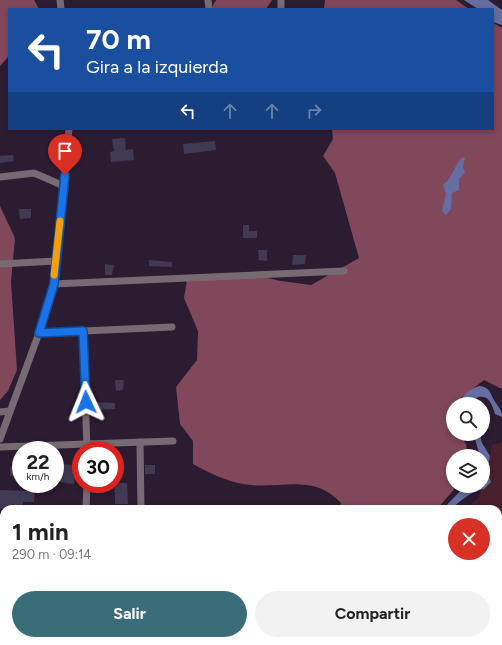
<!DOCTYPE html>
<html lang="es">
<meta charset="utf-8">
<style>
:root{--surface:#fff;--page:#f2f2f2;--text:#222;--muted:#767676;--accent:#3a6d78}
body{margin:0;font-family:Figtree,sans-serif;background:var(--page);color:var(--text);height:100vh;display:flex;flex-direction:column;font-size:15px;white-space:nowrap}
*{box-sizing:border-box;margin:0}
p{font-size:13px;color:var(--muted)}
.icon{flex:none;width:22px;height:22px;fill:none;stroke:currentColor;stroke-width:2;stroke-linecap:round;stroke-linejoin:round}
.map{position:relative;flex:1;overflow:hidden}
.sheet{position:absolute;left:0px;top:505px;width:502px;height:140px;display:flex;flex-direction:column;background:var(--surface);border-radius:12px 12px 0 0;box-shadow:0 2px 6px #0003}
.sheet>*{flex:none}
.top-card{position:absolute;left:8px;top:8px;width:486px;height:122px;border-radius:0px;box-shadow:0 2px 6px #0003;background:#1a4fa0;color:#fff;overflow:hidden}
.fabs{position:absolute;left:446px;top:397px;display:grid;gap:8px}
.fabs a{display:grid;place-items:center;width:44px;height:44px;border-radius:50%;background:var(--surface);box-shadow:0 2px 6px #0003;font-size:20px}
.speed{position:absolute;left:12px;top:441px;display:flex;gap:8px;font-size:20px;font-weight:700;text-align:center}
.speed>*{display:grid;place-content:center;width:52px;height:52px;border-radius:50%;background:var(--surface);box-shadow:0 2px 6px #0003;line-height:1}
.speed small{font-size:10px;font-weight:400}
.speed .limit{border:6px solid #d22;background:#fff;color:#111}
.pin{position:absolute;display:grid;place-items:center;width:34px;height:34px;color:#fff;margin:-41px -17px;border-radius:50% 50% 50% 0;rotate:-45deg;box-shadow:0 0 4px #0007}
.pin .icon{rotate:45deg}
.me{position:absolute;width:44px;margin:-22px;rotate:358deg;stroke-linejoin:round;filter:drop-shadow(0 0 3px #0008)}
.turn{display:flex;align-items:center;gap:14px;height:84px;padding:0 12px;font-size:18px}
.turn .icon{width:52px;height:52px;stroke-width:2.5}
.turn b{display:block;font-size:28px;line-height:34px}
.lanes{display:flex;align-items:center;height:38px;padding:0 12px;background:#0003;justify-content:center;gap:20px;direction:ltr}
.lanes .off{opacity:.35}
.round{display:grid;place-items:center;flex:none;width:42px;height:42px;border-radius:21px;background:var(--page)}
.overview{display:flex;align-items:center;justify-content:space-between;height:68px;padding:0 12px}
h1{font-size:24px;font-weight:700;line-height:30px}
.action{display:flex;gap:8px;margin-top:auto;padding:8px 12px}
.action a{flex:1;height:46px;border-radius:24px;background:var(--accent);color:#fff;font-size:16px;font-weight:700;line-height:46px;text-align:center}
.action a+a{background:var(--page);color:var(--text)}
.map>svg:first-child{display:block}
</style>
<div class="map">
<svg width="502" height="645" viewBox="0 0 502 645">
<rect width="100%" height="100%" fill="#2c1c31"/>
<polygon fill="#49202e" points="502,442 502,645 350,645 352,641 498,641 498,509 466,509 478,498 483,486 492,445"/>
<g fill="#81475a">
<polygon points="0,0 34,0 39,9 9,9 9,56 0,66"/>
<polygon points="216,0 272,0 266,9 211,9"/>
<polygon points="325,0 456,0 469,9 324,9"/>
<path d="M493,23L502,28V389L484,380L453,404L451,422L453,434H459L466,444L468,456H453V486H457L437,509H339L341,503C315,474 283,488 251,485C229,483 211,474 193,464V441L180,424L176,387L197,360L198,331L184,298L187,280L254,275L281,281L311,285L359,258L335,173L323,156L333,139L332,129H493Z"/>
<polygon points="0,206 15,238 11,282 17,370 8,391 0,400"/>
<polygon points="3,522 4,522 4,630 0,629 0,523"/>
<polygon points="81,641 125,641 126,645 80,645"/>
<polygon points="192,641 322,641 316,645 193,645"/>
</g>
<g fill="#656da1">
<polygon points="464,0 488,0 502,10 502,25 493,22 493,9 478,9"/>
<path d="M463,157L465,158L463,167L465,173L459,179V190L452,193L451,209L446,215L442,211L446,194L443,185C453,178 456,161 463,157Z"/>
<path d="M479,386C490,387 490,393 494,400C498,407 502,409 502,417L495,414C492,405 489,393 476,398L470,404H460C462,394 470,389 479,386Z"/>
<path d="M466,434H480L482,443L490,456L487,472L491,482L484,489C472,491 461,500 451,509H443L465,486H483V456L479,453L475,439Z"/>
</g>
<g fill="#413a54">
<polygon points="125,138 126,150 133,149 134,160 111,162 110,152 114,151 112,139"/>
<polygon points="215,141 216,150 184,154 183,144"/>
<polygon points="13,155 14,161 0,163 0,156"/>
<polygon points="19,209 31,209 31,218 20,219"/>
<polygon points="243,225 249,225 249,231 257,231 257,238 243,238"/>
<polygon points="258,250 267,250 267,261 259,260"/>
<polygon points="293,255 306,255 305,264 292,265"/>
<polygon points="149,260 172,262 172,267 149,266"/>
<polygon points="105,264 114,265 112,275 105,275"/>
<polygon points="115,380 124,380 123,390 116,391"/>
<polygon points="96,402 115,403 115,409 96,410"/>
<polygon points="59,464 79,465 78,474 75,474 74,484 60,482"/>
<rect x="145" y="465" width="10" height="9"/>
<rect x="10" y="467" width="11" height="9"/>
<polygon points="115,483 127,483 128,504 115,504 115,492 114,492"/>
<polygon points="26,485 35,486 34,502 23,502 23,509 0,509 0,490 26,491"/>
</g>
<g fill="none" stroke-linecap="round" stroke-linejoin="round">
<g stroke="#776b73" stroke-width="7">
<polyline points="60,0 61,9"/>
<polyline points="208,0 209,9"/>
<polyline points="281,0 281,9"/>
<polyline points="0,177 34,173 64,186"/>
<polyline points="0,264 56,261"/>
<polyline points="53,284 344,271"/>
<polyline points="83,331 87,450"/>
<polyline points="39,333 172,327"/>
<polyline points="0,412 10,411"/>
<polyline points="0,439 39,333 53,284 69,129"/>
<polyline points="140,442 141,509"/>
<polyline points="0,447 173,441"/>
<polyline points="86,509 87,484"/>
<polyline points="124,641 125,645"/>
<polyline points="45,645 47,641"/>
</g>
</g>
<g fill="none" stroke-linecap="round" stroke-linejoin="round">
<g stroke="#114b97" stroke-width="10">
<polyline id="route" points="65,175 54,284 39,333 83,331 86,402"/>
</g>
<use href="#route" stroke="#1a73e8" stroke-width="7"/>
<polyline stroke="#f59e0b" stroke-width="7" points="54,275 60,221"/>
</g>
</svg>
<div class="fabs">
<a><svg class="icon" aria-label="search" viewBox="0 0 24 24"><circle cx="10" cy="10" r="6"/><path d="M15 15l6 6"/></svg></a>
<a><svg class="icon" aria-label="layers" viewBox="0 0 24 24"><path d="M12 4l9 5-9 5-9-5zM3 14l9 5 9-5"/></svg></a>
</div>
<div class="speed"><div>22<small>km/h</small></div><div class="limit">30</div></div>
<div class="pin" style="left:65px;top:175px;background:#d93025"><svg class="icon" aria-label="arrive" viewBox="0 0 24 24"><path d="M6 21V4h12l-3 4 3 4H6"/></svg></div>
<svg class="me" style="left:86px;top:402px" viewBox="-20 -20 40 40"><path d="M0-17L14 15 0 8-14 15z" fill="#1a73e8" stroke="#fff" stroke-width="4"/></svg>
<div class="top-card">
<div class="turn"><svg class="icon" aria-label="left" viewBox="0 0 24 24"><path d="M17 20v-9H6M10 6l-5 5 5 5"/></svg><div><b>70 m</b>Gira a la izquierda</div></div>
<div class="lanes"><svg class="icon" aria-label="left" viewBox="0 0 24 24"><path d="M17 20v-9H6M10 6l-5 5 5 5"/></svg><svg class="icon off" aria-label="ahead" viewBox="0 0 24 24"><path d="M12 20V5M6 11l6-6 6 6"/></svg><svg class="icon off" aria-label="ahead" viewBox="0 0 24 24"><path d="M12 20V5M6 11l6-6 6 6"/></svg><svg class="icon off" aria-label="right" viewBox="0 0 24 24"><path d="M7 20v-9h11M14 6l5 5-5 5"/></svg></div>
</div>
<section class="sheet">
<div class="overview"><div><h1>1 min</h1><p>290 m · 09:14</p></div><a class="round" style="background:#d93025;color:#fff"><svg class="icon" aria-label="close" viewBox="0 0 24 24"><path d="M6 6l12 12M18 6L6 18"/></svg></a></div>
<div class="action"><a>Salir</a><a>Compartir</a></div>
</section>
</div>
